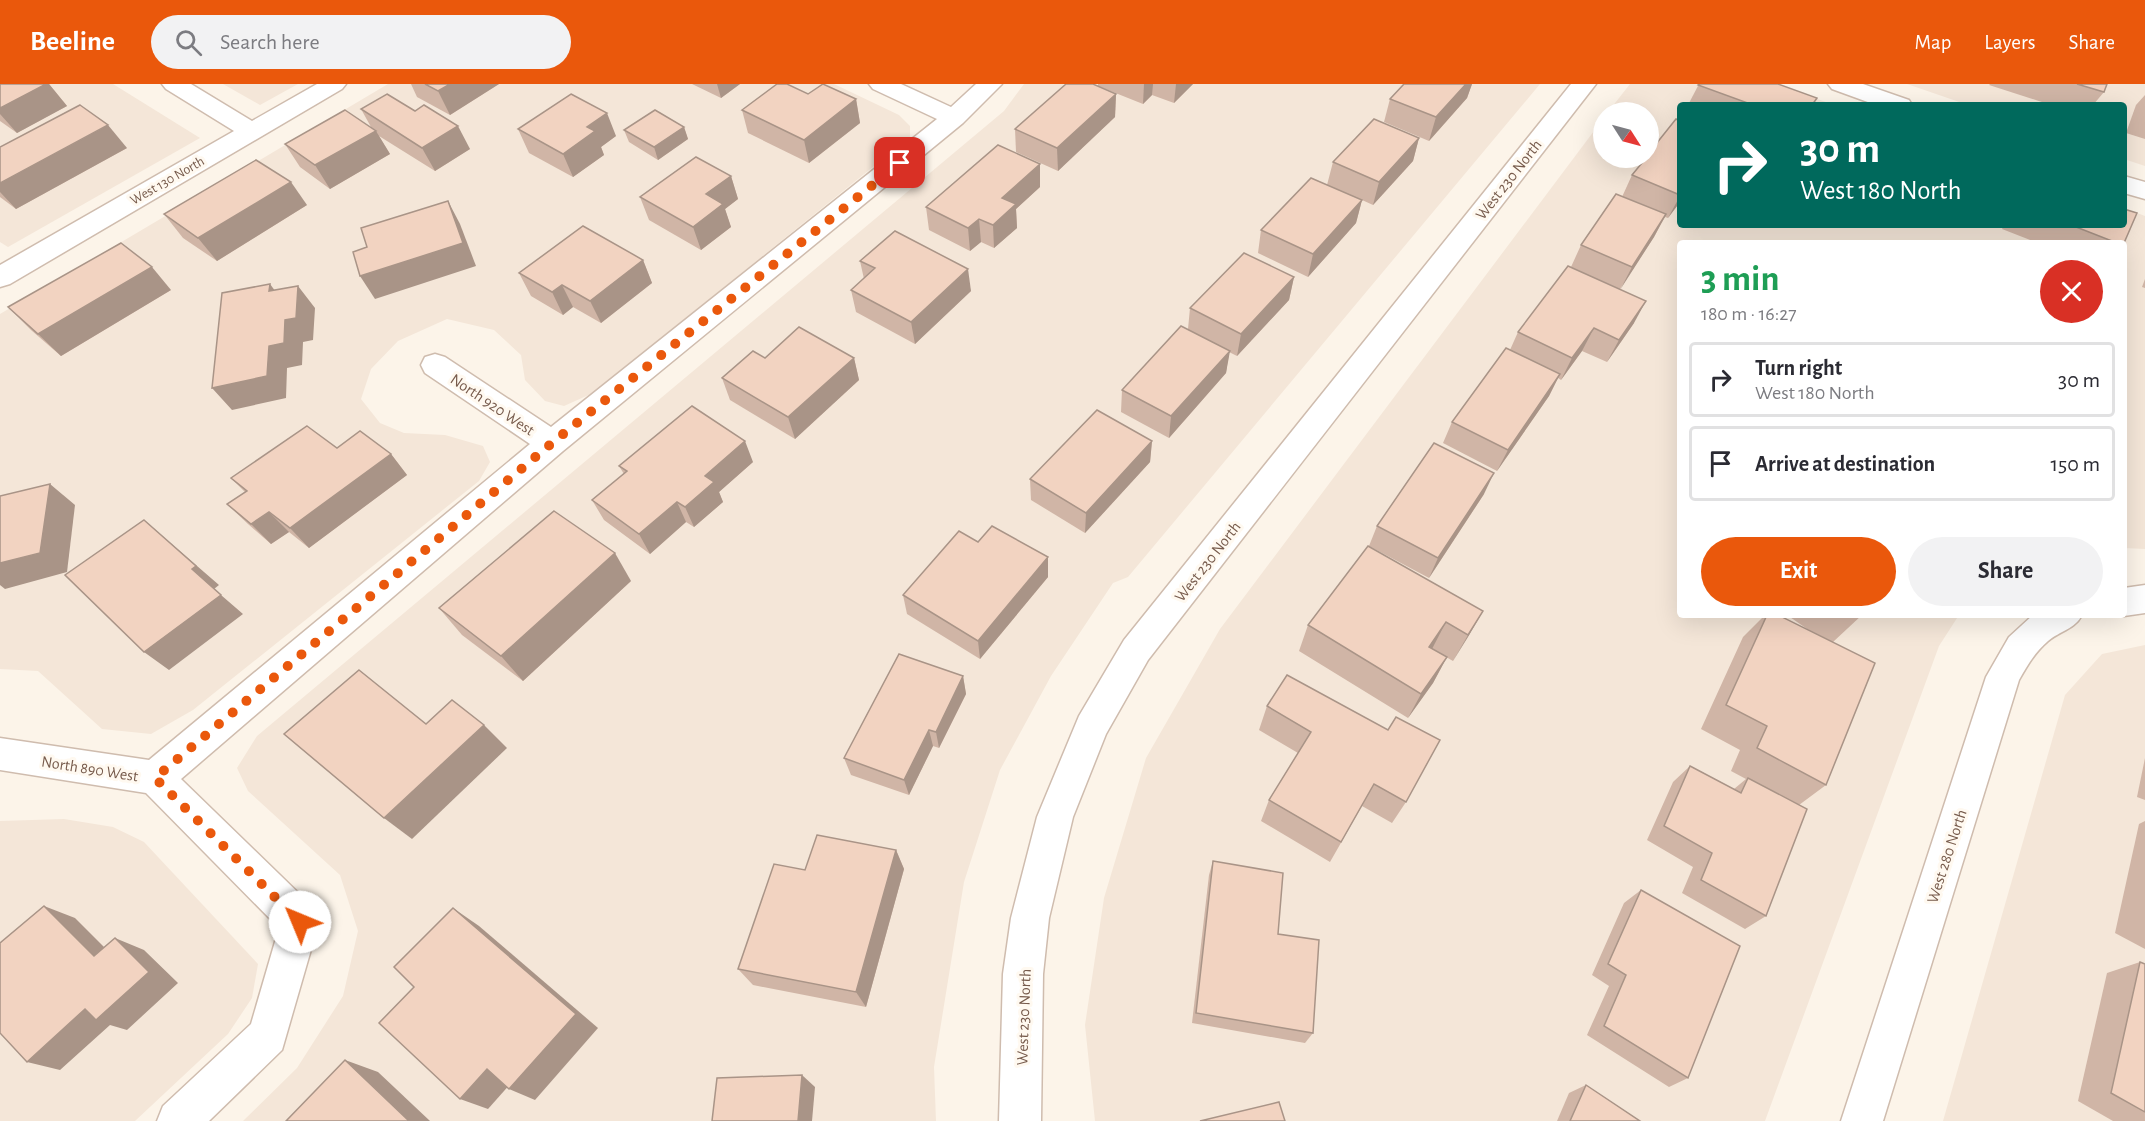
<!DOCTYPE html>
<meta charset="utf-8">
<style>
:root{--surface:#fff;--page:#f2f2f3;--text:#2b2b33;--muted:#7c7c81;--line:#e1e1e2;--accent:#ea580c}
body{margin:0;font-family:"Alegreya Sans",sans-serif;background:var(--page);color:var(--text);height:100vh;display:flex;flex-direction:column;font-size:22px;white-space:nowrap}
*{box-sizing:border-box;margin:0}
p{font-size:20px;color:var(--muted)}
.icon{flex:none;width:33px;height:33px;fill:none;stroke:currentColor;stroke-width:2;stroke-linecap:round;stroke-linejoin:round}
.map{position:relative;flex:1;overflow:hidden}
.details{position:absolute;left:1677px;top:156px;width:450px;height:378px;display:flex;flex-direction:column;background:var(--surface);border-radius:6px;box-shadow:0 6px 24px #0002}
.details>*{flex:none}
.hud{position:absolute;left:1677px;top:18px;width:450px;height:126px;border-radius:6px;box-shadow:0 6px 24px #0002;background:#00695c;color:#fff;overflow:hidden}
.needle{width:39px;rotate:126deg}
.buttons{position:absolute;left:1593px;top:18px;display:grid;gap:12px}
.buttons a{display:grid;place-items:center;width:66px;height:66px;border-radius:50%;background:var(--surface);box-shadow:0 6px 24px #0002;font-size:30px}
.pin{position:absolute;display:grid;place-items:center;width:51px;height:51px;color:#fff;margin:-26px;border-radius:12px;box-shadow:0 3px 9px #0006}
.me{position:absolute;width:66px;margin:-33px;rotate:315deg;stroke-linejoin:round;filter:drop-shadow(0 0 4px #0008)}
.turn{display:flex;align-items:center;gap:21px;height:126px;padding:0 24px;font-size:27px}
.turn .icon{width:78px;height:78px;stroke-width:2.5}
.turn b{display:block;font-size:42px;line-height:51px}
.round{display:grid;place-items:center;flex:none;width:63px;height:63px;border-radius:32px;background:var(--page)}
.headline{display:flex;align-items:center;justify-content:space-between;height:102px;padding:0 24px}
h1{font-size:36px;font-weight:700;line-height:45px;color:#1e9e55}
.primary-button{display:flex;gap:12px;margin-top:auto;padding:12px 24px}
.primary-button a{flex:1;height:69px;border-radius:36px;background:var(--accent);color:#fff;font-size:24px;font-weight:700;line-height:69px;text-align:center}
.primary-button a+a{background:var(--page);color:var(--text)}
ul{padding:0;list-style:none}
li{display:flex;align-items:center;gap:18px;height:75px;margin:0 12px 9px;padding:0 12px;border:3px solid var(--line);border-radius:6px}
li div{flex:1}
li b{display:block;font-size:22px}
li em{font-style:normal}
header{display:flex;align-items:center;gap:36px;box-sizing:border-box;height:84px;padding:0 30px;background:var(--accent);color:#fff}
header strong{font-size:28px}
nav{display:flex;gap:33px;margin-inline-start:auto;font-size:21px}
.search{width:420px;height:54px;background:var(--page);display:flex;align-items:center;gap:15px;box-sizing:border-box;padding:0 21px;border-radius:33px;color:var(--muted);font-size:22px}
.map>svg:first-child{display:block}
</style>
<header>
<strong>Beeline</strong>
<div class="search"><svg class="icon" aria-label="search" viewBox="0 0 24 24"><circle cx="10" cy="10" r="6"/><path d="M15 15l6 6"/></svg>Search here</div>
<nav><a>Map</a><a>Layers</a><a>Share</a></nav>
</header>
<div class="map">
<svg width="2145" height="1037" viewBox="0 0 2145 1037">
<rect width="100%" height="100%" fill="#fcf4e9"/>
<g fill="#f4e6d8">
<polygon points="0,0 113,0 200,54 8,163 0,158"/>
<polygon points="223,0 298,0 260,21"/>
<polygon points="388,0 834,0 899,31 910,42 910,53 593,309 564,322 545,317 525,296 521,271 494,246 447,235 398,257 371,285 361,315 380,339 404,349 445,351 483,362 490,378 479,397 193,626 151,650 102,645 38,587 0,585 0,230"/>
<polygon points="1024,0 1540,0 1128,493 1113,499 1051,592 1000,686 964,798 934,983 936,1037 243,1037 297,984 343,912 358,847 340,791 248,707 237,684 257,652 1004,27"/>
<polygon points="1630,0 1776,0 1834,21 1680,21 1680,141 2124,141 2124,124 2145,132 2145,465 2124,464 2124,159 1680,159 1680,531 1959,531 1939,562 1765,1037 1095,1037 1085,941 1104,814 1146,674 1220,545 1603,35 1604,74 1648,74 1648,28 1608,28"/>
<polygon points="1907,0 2145,0 2145,82 2124,75 2124,21 1968,21"/>
<polygon points="2145,561 2145,1037 1943,1037 2065,611 2102,570"/>
<polygon points="64,735 113,743 144,758 258,880 252,914 228,950 135,1037 0,1037 0,737"/>
</g>
<g fill="none" stroke-linecap="round" stroke-linejoin="round">
<g stroke="#cfbcae" stroke-width="3">
<g id="street">
<polygon points="162,0 191,0 252,37 317,0 346,0 342,5 10,200 0,203 0,181 234,47 166,5"/>
<polygon points="869,0 901,0 951,23 976,0 1002,0 963,39 563,367 181,695 314,824 319,838 282,966 209,1037 157,1037 163,1022 251,940 279,844 146,709 0,686 0,654 149,676 530,360 425,289 421,281 425,273 435,270 445,273 551,343 937,35 873,5"/>
<polygon points="1571,0 1596,0 1148,576 1106,650 1073,733 1049,834 1043,890 1041,1037 999,1037 1003,890 1011,834 1037,733 1079,632 1124,556"/>
<polygon points="1828,0 1863,0 1909,16 1912,21 1876,21 1832,5"/>
<polygon points="2124,92 2145,98 2145,115 2124,109"/>
<polygon points="2145,501 2145,529 2124,532 2121,531 2124,531 2124,504"/>
<path d="M2033,531H2082C2075,545 2060,547 2048,557C2035,568 2027,582 2019,596L1883,1037H1841L1986,593L2009,553Z"/>
</g>
</g>
<use href="#street" fill="#fff" fill-rule="evenodd"/>
</g>
<g fill="#d0b5a6">
<polygon points="0,0 49,0 67,22 17,49 0,37"/>
<polygon points="411,0 499,0 450,31 417,13"/>
<polygon points="692,0 740,0 721,14"/>
<polygon points="1098,0 1193,0 1174,19 1152,11 1143,20 1098,2"/>
<polygon points="1404,0 1472,0 1467,14 1429,57 1384,38 1390,15"/>
<polygon points="1699,0 1812,21 1688,21"/>
<polygon points="1990,0 2107,0 2104,8 2093,21 2051,21 1989,1"/>
<polygon points="808,10 856,15 860,39 809,79 748,49 742,26"/>
<polygon points="1116,10 1115,33 1058,87 1016,68 1015,45"/>
<polygon points="2145,11 2145,55 2126,49 2136,21"/>
<polygon points="361,25 470,65 435,87 379,52 390,70 330,105 300,83 285,60 371,43"/>
<polygon points="1680,37 1680,118 1668,134 1665,133 1654,153 1620,205 1634,239 1607,278 1582,267 1561,296 1558,294 1549,312 1497,387 1443,359 1452,338 1510,266 1518,248 1571,183 1581,161 1622,113 1632,91"/>
<polygon points="684,43 688,55 658,76 629,58 624,46"/>
<polygon points="518,45 616,52 601,63 604,71 573,93 529,69"/>
<polygon points="1419,54 1413,77 1373,121 1362,116 1356,139 1308,193 1258,169 1261,146 1327,101 1333,78"/>
<polygon points="0,63 127,64 16,125 0,113"/>
<polygon points="731,92 738,115 725,125 731,143 701,166 649,136 640,113"/>
<polygon points="1040,103 1016,125 1017,144 994,164 981,158 970,167 929,146 926,123"/>
<polygon points="307,121 217,177 183,154 164,130"/>
<polygon points="2004,141 2124,141 2124,159 2038,159 2002,145"/>
<polygon points="643,176 652,199 601,239 573,223 563,231 531,212 519,189"/>
<polygon points="860,177 971,207 915,260 856,228 851,206 864,195"/>
<polygon points="1294,193 1289,216 1237,272 1229,268 1226,289 1169,354 1121,328 1122,306 1188,245 1190,224"/>
<polygon points="2145,195 2145,204 2142,203"/>
<polygon points="171,206 61,272 31,246 8,223"/>
<polygon points="765,274 854,274 859,296 795,355 730,316 722,294"/>
<polygon points="1152,357 1150,378 1085,449 1031,416 1030,395"/>
<polygon points="337,364 391,370 407,391 309,464 289,448 271,460 248,440 227,420 245,408 231,394"/>
<polygon points="753,378 719,408 723,418 694,443 686,438 650,470 604,436 592,416 624,390 619,382"/>
<polygon points="1484,410 1429,494 1369,462 1377,442"/>
<polygon points="978,458 1048,473 1048,493 980,575 907,530 903,511"/>
<polygon points="631,497 523,597 462,551 439,524"/>
<polygon points="1483,527 1453,577 1432,565 1447,573 1433,599 1408,634 1299,567 1308,541"/>
<polygon points="1765,531 1778,531 1813,549 1787,531 1862,531 1833,558 1826,701 1799,721 1766,832 1745,845 1682,809 1693,783 1647,756 1673,698 1690,682 1734,705 1746,695 1731,687 1740,666 1701,645 1743,553"/>
<polygon points="1287,591 1406,718 1392,739 1362,722 1330,778 1261,737 1269,716 1298,669 1259,646 1267,622"/>
<polygon points="963,592 966,610 939,664 933,662 909,711 851,691 844,674"/>
<polygon points="2145,674 2145,716 2137,713"/>
<polygon points="2145,737 2145,865 2115,849 2139,740"/>
<polygon points="896,766 904,785 866,923 753,901 738,885 805,786"/>
<polygon points="1213,777 1278,850 1313,949 1305,959 1192,939 1209,791"/>
<polygon points="1641,806 1688,994 1669,1003 1587,951 1609,902 1592,891 1624,819"/>
<polygon points="2140,878 2145,880 2145,1037 2113,1037 2078,1017 2107,889"/>
<polygon points="1586,1001 1640,1037 1557,1037 1569,1009"/>
</g>
<g fill="#a99487">
<polygon points="46,0 49,0 67,22 17,49 0,30 0,24"/>
<polygon points="450,0 499,0 450,31 438,7"/>
<polygon points="717,0 740,0 721,14"/>
<polygon points="1144,0 1153,0 1152,11 1143,20"/>
<polygon points="1176,0 1193,0 1174,19"/>
<polygon points="1466,0 1472,0 1467,14 1429,57 1436,33"/>
<polygon points="1116,10 1115,33 1058,87 1057,64"/>
<polygon points="856,15 860,39 809,79 804,56"/>
<polygon points="607,29 616,52 601,63 604,71 573,93 563,70 587,43"/>
<polygon points="108,41 127,64 16,125 0,108 0,99"/>
<polygon points="458,42 470,65 435,87 422,64"/>
<polygon points="684,43 688,55 658,76 654,63"/>
<polygon points="376,47 390,70 330,105 315,81"/>
<polygon points="1419,54 1413,77 1373,121 1379,98"/>
<polygon points="1040,80 1040,103 1016,125 1017,144 994,164 993,141 1002,114"/>
<polygon points="731,92 738,115 725,125 731,143 701,166 693,143 706,110"/>
<polygon points="291,98 307,121 217,177 198,154"/>
<polygon points="1680,112 1680,118 1668,134"/>
<polygon points="1362,116 1356,139 1308,193 1313,170"/>
<polygon points="448,117 460,140 476,182 375,215 360,192"/>
<polygon points="1666,130 1654,153 1620,206 1632,183"/>
<polygon points="979,135 981,158 970,167 968,144"/>
<polygon points="643,176 652,199 601,239 590,217"/>
<polygon points="152,183 171,206 61,272 38,250"/>
<polygon points="968,185 971,207 915,260 911,238"/>
<polygon points="1294,193 1289,216 1237,272 1241,250"/>
<polygon points="270,200 287,223 269,207"/>
<polygon points="562,201 573,223 563,231 552,208"/>
<polygon points="298,202 315,224 313,256 303,258 302,281 287,284 286,314 232,326 212,304 269,262 285,236"/>
<polygon points="1646,217 1634,239 1607,278 1619,256"/>
<polygon points="1594,244 1582,267 1561,296 1572,274"/>
<polygon points="1230,267 1226,289 1169,354 1171,332"/>
<polygon points="854,274 859,296 795,355 788,333"/>
<polygon points="1560,290 1549,312 1497,387 1508,366"/>
<polygon points="745,357 753,378 719,408 723,418 694,443 685,423 705,392"/>
<polygon points="1152,357 1150,378 1085,449 1086,429"/>
<polygon points="391,370 407,391 309,464 290,444"/>
<polygon points="1494,389 1484,410 1429,494 1438,474"/>
<polygon points="50,400 75,421 67,488 5,505 0,501 0,479"/>
<polygon points="677,418 686,438 650,470 639,450"/>
<polygon points="269,428 289,448 271,460 251,440"/>
<polygon points="144,436 219,501 214,505 243,530 169,586 144,568 192,485"/>
<polygon points="615,469 631,497 523,597 501,572"/>
<polygon points="1048,473 1048,493 980,575 978,557"/>
<polygon points="1483,527 1468,553 1453,577 1468,551"/>
<polygon points="1446,538 1432,565 1429,563"/>
<polygon points="1447,573 1433,599 1408,634 1421,610"/>
<polygon points="963,592 966,610 939,664 936,648"/>
<polygon points="484,641 507,664 412,755 384,734"/>
<polygon points="929,646 933,662 909,711 904,696"/>
<polygon points="896,766 904,785 866,923 856,908"/>
<polygon points="44,822 75,834 124,883 94,872"/>
<polygon points="453,824 479,842 598,944 535,1016 509,1005"/>
<polygon points="115,854 144,866 178,899 127,946 110,941 60,986 27,978"/>
<polygon points="345,976 378,988 430,1037 409,1037"/>
<polygon points="487,985 513,997 488,1025 460,1015"/>
<polygon points="802,991 815,1003 812,1037 798,1037"/>
</g>
<g fill="#f2d3c1" stroke="#a99487" stroke-width="1.5">
<polygon points="0,0 46,0 0,24"/>
<polygon points="425,0 450,0 438,7"/>
<polygon points="777,0 787,0 808,10 823,0 856,15 804,56 742,26"/>
<polygon points="1066,0 1093,0 1116,10 1057,64 1015,45"/>
<polygon points="1404,0 1466,0 1436,33 1390,15"/>
<polygon points="1699,0 1778,0 1817,14 1812,21 1753,21 1698,1"/>
<polygon points="2077,0 2107,0 2104,8"/>
<polygon points="387,10 415,27 424,21 458,42 422,64 361,25"/>
<polygon points="571,10 607,29 587,43 595,47 563,70 518,45"/>
<polygon points="80,21 108,41 0,99 0,63"/>
<polygon points="345,26 376,47 315,81 285,60"/>
<polygon points="655,26 684,43 654,63 624,46"/>
<polygon points="1374,35 1419,54 1379,98 1333,78"/>
<polygon points="1676,35 1680,37 1680,111 1632,91 1646,74 1648,74 1648,70"/>
<polygon points="998,61 1040,80 1002,114 1016,120 993,141 979,135 968,144 926,123"/>
<polygon points="696,73 731,92 706,110 723,120 693,143 640,113"/>
<polygon points="256,76 291,98 198,154 164,130"/>
<polygon points="1311,94 1362,116 1313,170 1261,146"/>
<polygon points="1616,110 1666,130 1632,183 1581,161"/>
<polygon points="448,117 463,159 360,192 353,168 367,163 361,144"/>
<polygon points="2124,125 2137,129 2124,159 2117,159 2071,141 2124,141"/>
<polygon points="583,142 643,176 590,217 562,201 552,208 519,189"/>
<polygon points="895,147 968,185 911,238 851,206 875,184 860,177"/>
<polygon points="121,159 152,183 38,250 8,223"/>
<polygon points="1244,169 1294,193 1241,250 1190,224"/>
<polygon points="1568,182 1646,217 1619,256 1594,244 1572,274 1518,248"/>
<polygon points="270,200 269,207 298,202 296,234 285,236 284,259 269,262 267,292 212,304 222,209"/>
<polygon points="1181,242 1230,267 1171,332 1122,306"/>
<polygon points="799,243 854,274 788,333 722,294 753,267 765,274"/>
<polygon points="1506,264 1560,290 1508,366 1452,338"/>
<polygon points="692,322 745,357 705,392 714,398 685,423 677,418 639,450 592,416 627,387 619,382"/>
<polygon points="1097,326 1152,357 1086,429 1030,395"/>
<polygon points="307,342 337,364 360,347 391,370 290,444 269,428 251,440 227,420 247,407 231,394"/>
<polygon points="1434,359 1494,389 1438,474 1377,442"/>
<polygon points="50,400 40,469 0,479 0,412"/>
<polygon points="554,427 615,469 501,572 439,524"/>
<polygon points="144,436 196,482 192,485 221,511 144,568 65,491"/>
<polygon points="992,442 1048,473 978,557 903,511 959,447 978,458"/>
<polygon points="1368,462 1483,527 1468,551 1446,538 1429,563 1447,573 1421,610 1308,541"/>
<polygon points="1767,531 1778,531 1875,579 1826,701 1757,664 1767,642 1726,621"/>
<polygon points="899,570 963,592 936,648 929,646 904,696 844,674"/>
<polygon points="359,586 426,640 452,616 484,641 384,734 284,650"/>
<polygon points="1287,591 1388,646 1396,633 1440,656 1406,718 1374,700 1341,758 1269,716 1311,648 1267,622"/>
<polygon points="1690,682 1741,709 1748,694 1807,725 1766,832 1701,796 1712,769 1664,742"/>
<polygon points="817,751 896,766 856,908 738,885 774,780 805,786"/>
<polygon points="1213,777 1283,789 1278,850 1319,856 1313,949 1196,929"/>
<polygon points="1641,806 1740,862 1688,994 1604,942 1626,891 1608,880"/>
<polygon points="44,822 94,872 115,854 149,888 96,936 85,925 27,978 0,949 0,859"/>
<polygon points="453,824 576,930 509,1005 487,985 460,1015 379,939 414,903 394,883"/>
<polygon points="2140,878 2145,880 2145,1028 2111,1009"/>
<polygon points="345,976 409,1037 286,1037"/>
<polygon points="802,991 798,1037 712,1037 717,994"/>
<polygon points="1586,1001 1640,1037 1570,1037"/>
<polygon points="1279,1018 1285,1037 1200,1037"/>
</g>
<g fill="none" stroke-linecap="round" stroke-linejoin="round">
<polyline stroke="#ea580c" stroke-width="10" stroke-dasharray="0 18" points="300,838 155,694 552,359 900,79"/>
</g>
<g text-anchor="middle" stroke-width="6" stroke-linejoin="round" paint-order="stroke">
<g font-size="14" fill="#775b4c" stroke="#fff9f0">
<text transform="translate(167 96) rotate(-30)" y="5">West 130 North</text>
</g>
<g font-size="16" fill="#775b4c" stroke="#fff9f0">
<text transform="translate(1508 95) rotate(-52)" y="6">West 230 North</text>
<text transform="translate(493 320) rotate(34)" y="6">North 920 West</text>
<text transform="translate(1207 477) rotate(-52)" y="6">West 230 North</text>
<text transform="translate(90 684) rotate(9)" y="6">North 890 West</text>
<text transform="translate(1946 772) rotate(-72)" y="6">West 280 North</text>
<text transform="translate(1023 933) rotate(-88)" y="6">West 230 North</text>
</g>
</g>
</svg>
<div class="buttons">
<a><svg class="needle" viewBox="-14 -14 28 28"><path d="M0-13l5 13h-10z" fill="#e53935"/><path d="M0 13l5-13h-10z" fill="#7c7c81"/></svg></a>
</div>
<div class="pin" style="left:900px;top:79px;background:#d93025"><svg class="icon" aria-label="arrive" viewBox="0 0 24 24"><path d="M6 21V4h12l-3 4 3 4H6"/></svg></div>
<svg class="me" style="left:300px;top:838px" viewBox="-20 -20 40 40"><circle r="19" fill="#fff"/><path d="M0-13L10 11 0 6-10 11z" fill="#ea580c"/></svg>
<div class="hud">
<div class="turn"><svg class="icon" aria-label="right" viewBox="0 0 24 24"><path d="M7 20v-9h11M14 6l5 5-5 5"/></svg><div><b>30 m</b>West 180 North</div></div>
</div>
<section class="details">
<div class="headline"><div><h1>3 min</h1><p>180 m · 16:27</p></div><a class="round" style="background:#d93025;color:#fff"><svg class="icon" aria-label="close" viewBox="0 0 24 24"><path d="M6 6l12 12M18 6L6 18"/></svg></a></div>
<ul>
<li><svg class="icon" aria-label="right" viewBox="0 0 24 24"><path d="M7 20v-9h11M14 6l5 5-5 5"/></svg><div><b>Turn right</b><p>West 180 North</p></div><em>30 m</em></li>
<li><svg class="icon" aria-label="arrive" viewBox="0 0 24 24"><path d="M6 21V4h12l-3 4 3 4H6"/></svg><div><b>Arrive at destination</b></div><em>150 m</em></li>
</ul>
<div class="primary-button"><a>Exit</a><a>Share</a></div>
</section>
</div>
